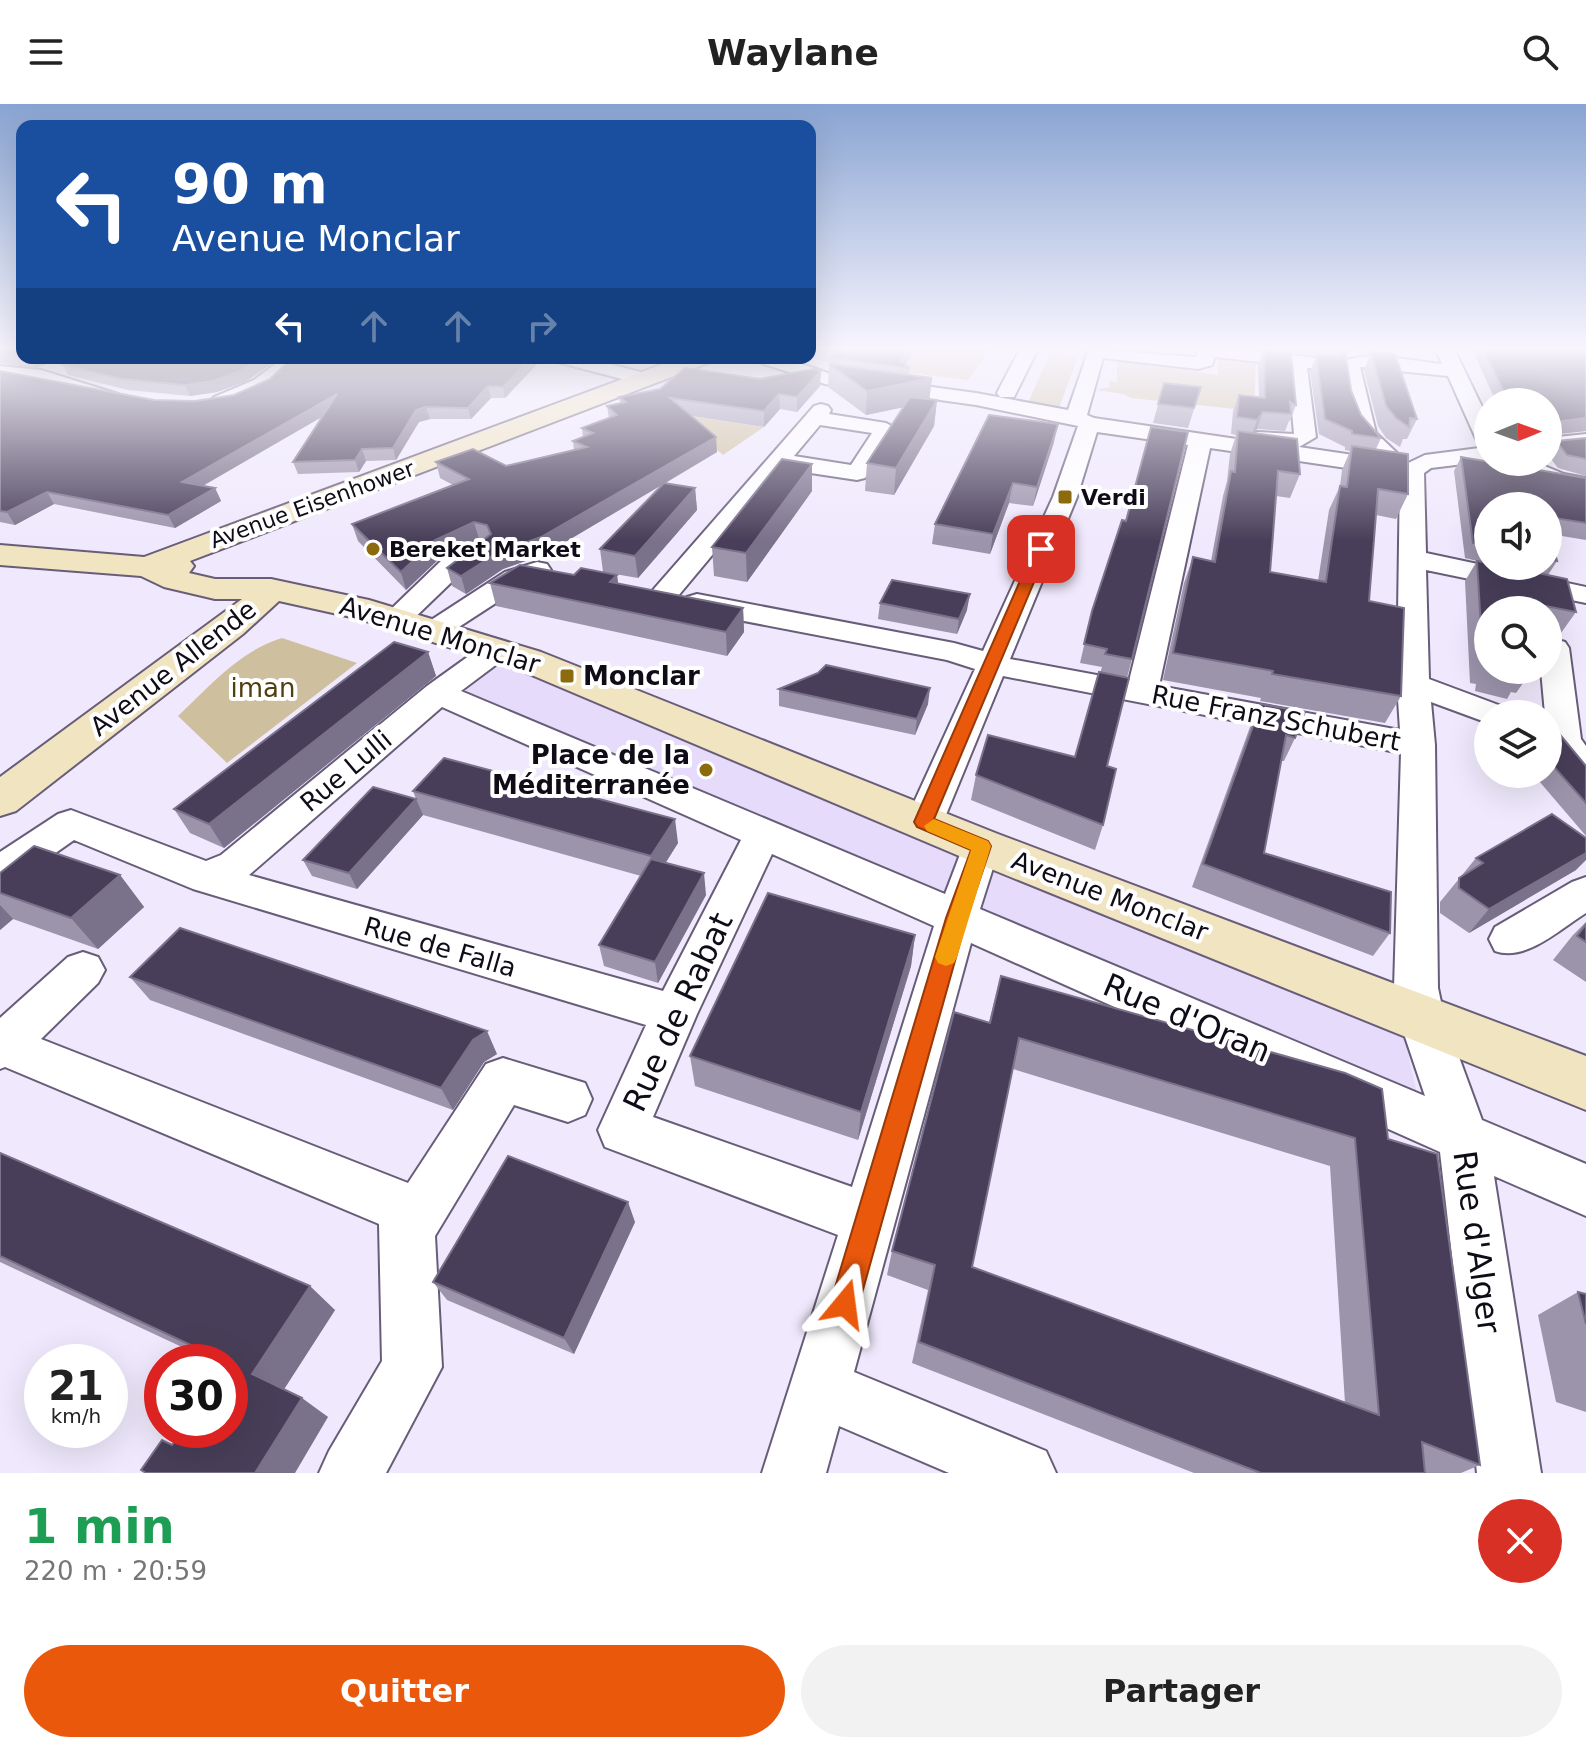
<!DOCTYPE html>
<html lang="fr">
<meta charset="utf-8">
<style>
:root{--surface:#fff;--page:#f2f2f2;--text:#222;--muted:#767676;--accent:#ea580c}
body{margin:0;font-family:"DejaVu Sans",sans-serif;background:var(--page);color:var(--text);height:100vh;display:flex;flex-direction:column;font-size:30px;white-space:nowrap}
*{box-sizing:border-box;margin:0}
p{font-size:26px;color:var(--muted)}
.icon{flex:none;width:44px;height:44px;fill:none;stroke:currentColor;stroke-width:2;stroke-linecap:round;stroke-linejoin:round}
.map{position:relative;height:1369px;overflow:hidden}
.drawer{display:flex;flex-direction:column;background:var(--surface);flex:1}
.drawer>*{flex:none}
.banner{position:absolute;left:16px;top:16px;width:800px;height:244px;border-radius:16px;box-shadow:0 8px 32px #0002;background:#1a4fa0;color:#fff;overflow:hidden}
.needle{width:52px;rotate:89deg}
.buttons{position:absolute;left:1474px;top:284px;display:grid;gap:16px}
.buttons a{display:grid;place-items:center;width:88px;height:88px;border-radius:50%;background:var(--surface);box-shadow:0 8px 32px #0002;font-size:40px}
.speed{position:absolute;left:24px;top:1240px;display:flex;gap:16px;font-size:40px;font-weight:700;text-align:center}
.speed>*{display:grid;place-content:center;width:104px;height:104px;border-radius:50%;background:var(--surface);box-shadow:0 8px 32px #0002;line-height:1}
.speed small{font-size:20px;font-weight:400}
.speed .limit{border:12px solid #d22;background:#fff;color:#111}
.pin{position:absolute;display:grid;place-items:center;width:68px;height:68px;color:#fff;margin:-34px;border-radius:16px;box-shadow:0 4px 12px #0006}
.me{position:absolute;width:88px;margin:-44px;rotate:16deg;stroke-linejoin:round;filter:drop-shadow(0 0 6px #0008)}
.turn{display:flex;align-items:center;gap:28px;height:168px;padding:0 24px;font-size:36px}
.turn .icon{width:104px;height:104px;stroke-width:2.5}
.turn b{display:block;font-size:56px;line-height:68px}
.lanes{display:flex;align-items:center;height:76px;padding:0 24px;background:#0003;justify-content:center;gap:40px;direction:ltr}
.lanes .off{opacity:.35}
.round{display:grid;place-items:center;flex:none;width:84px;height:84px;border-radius:42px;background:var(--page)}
.summary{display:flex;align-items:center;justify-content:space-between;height:136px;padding:0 24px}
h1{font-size:48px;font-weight:600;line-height:60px;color:#1e9e55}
.button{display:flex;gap:16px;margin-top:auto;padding:16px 24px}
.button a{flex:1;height:92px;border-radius:48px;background:var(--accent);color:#fff;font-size:32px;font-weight:600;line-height:92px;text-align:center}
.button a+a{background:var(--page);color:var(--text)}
header{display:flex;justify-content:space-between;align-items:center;height:104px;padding:0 24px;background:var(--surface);font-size:36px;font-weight:600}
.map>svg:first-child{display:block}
</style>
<header><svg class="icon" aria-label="menu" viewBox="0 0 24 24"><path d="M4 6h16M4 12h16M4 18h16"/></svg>Waylane<svg class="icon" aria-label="search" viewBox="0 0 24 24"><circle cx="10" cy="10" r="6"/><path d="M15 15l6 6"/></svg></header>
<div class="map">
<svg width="1586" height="1369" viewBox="0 0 1586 1369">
<rect width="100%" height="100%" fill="#f0e9fd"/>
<polygon fill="#e6dbfa" points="495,558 1401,918 1418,994 457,585"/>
<g fill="#cec09f">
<polygon points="810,245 990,245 968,276 835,260 810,254"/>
<polygon points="1050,249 1078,252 1059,304 1028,299"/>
<polygon points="1218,254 1256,259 1254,307 1131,294 1124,290 1096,286 1109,283 1110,277 1117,278 1117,257 1218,271"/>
<polygon points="675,310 764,323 723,351"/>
<path d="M282,534L357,559L227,659L178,612C210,582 239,547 282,534Z"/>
</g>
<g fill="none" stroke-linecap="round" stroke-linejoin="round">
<g stroke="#685d79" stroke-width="4">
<g id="street">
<polygon points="1020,245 1038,245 1014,293 1000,293 997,289"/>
<path d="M1089,245L1196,253L1199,245H1240L1333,256L1335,260L1333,264H1307L1316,333L1299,343L1394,357L1404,361L1425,351L1487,343L1477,337L1448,272L1360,263L1376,329L1397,349L1394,354H1378L1355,331L1341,260C1356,244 1419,258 1442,260L1436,245H1454L1488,315V357L1431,364L1424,369L1426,449L1586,483V499L1426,466L1429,575L1504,603L1509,610H1488V619L1431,598L1435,641L1438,884L1444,912L1482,1016L1586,1060V1112L1494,1072L1541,1369H1477L1440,1048L971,839L854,1268L1046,1347L1056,1369H949L839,1322L826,1369H762L838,1131L605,1043L598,1026L646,921L193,785L74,736L14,778L0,782V748L58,710L71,706L206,757L221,751L427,582L487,539L498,536L509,539L513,545L509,551L461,587L945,790L967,732L981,728L995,732L1000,742L980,805L1425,992L1398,912L1394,884L1401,649L1003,572L943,718L937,728L924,731L911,728L905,718L975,565L947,556L697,508L687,505L683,499L687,493L697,490L954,539L983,547L1053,393L1078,322L976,301L825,280L758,258L756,254H784L828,269L976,289L1068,306ZM1215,253L1288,261L1294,330L1257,328L1254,333L1257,338L1094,314L1087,311L1103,254L1198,265L1212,261ZM1097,328L1188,341L1129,577L1010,555L1077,393ZM1210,344L1394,371L1400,369L1397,580L1400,626L1159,582ZM442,603L741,736L663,887L249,771ZM772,750L934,822L852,1083L653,1013L697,910Z"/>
<polygon points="283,254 304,254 268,284 221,303 211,297 214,293 254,276"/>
<polygon points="555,254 586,254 652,271 655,275 645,281 557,258"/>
<polygon points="0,262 41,266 118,290 121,294 111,300 39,278 0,274"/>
<path d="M821,300L828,302L831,306L829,310L886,319L897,325L865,374L857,376L784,365L673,498L663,500L653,498L649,492L653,486L814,302ZM820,321L872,329L851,361L794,352Z"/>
<polygon points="1586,330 1586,344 1548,348 1548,334"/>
<polygon points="1504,358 1535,358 1564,370 1586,374 1586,388 1550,381 1507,363"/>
<polygon points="480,438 489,440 493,446 489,452 462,468 407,521 397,524 387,521 382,515 387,509 442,456"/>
<polygon points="537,458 547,460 551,466 547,472 525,480 445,532 435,535 425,532 420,526 425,520 505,468"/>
<polygon points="1554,535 1565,538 1569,544 1581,635 1586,642 1586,678 1574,674 1548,639 1548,610 1545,610 1541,566 1548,566 1548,536"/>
<path d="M1586,773V809C1560,825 1526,858 1495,847L1489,835L1495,823L1572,778Z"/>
<polygon points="83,848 98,853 105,866 98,879 41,935 408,1079 486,960 503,954 585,979 592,995 585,1011 568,1018 514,1001 435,1132 442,1263 386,1369 319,1369 329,1347 382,1257 379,1120 5,963 0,965 0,914 68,853"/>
</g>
</g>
<g stroke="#685d79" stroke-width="4">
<polygon id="secondary" points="679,254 711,254 708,259 190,457 194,462 189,469 215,475 271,475 369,496 541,548 998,730 1586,952 1586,1006 964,754 515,564 360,515 279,497 243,530 16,707 0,712 0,673 242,495 215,495 164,483 141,472 0,461 0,441 144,453"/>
</g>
<use href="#street" fill="#fff" fill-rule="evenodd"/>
<use href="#secondary" fill="#f1e4c0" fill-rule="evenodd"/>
</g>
<g fill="#9c94ab" fill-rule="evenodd">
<polygon points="0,245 22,245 22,254 63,254 36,264 0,259"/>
<polygon points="840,245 916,245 905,261 910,264 909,271 932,274 929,295 937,296 934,322 894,391 865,387 867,359 903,303 866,311 828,283 829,260 831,260 831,254"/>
<path d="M1258,245H1345L1351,286L1361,311L1381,334L1376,345L1408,390L1396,415L1376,411L1369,497L1401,592L1385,619L1260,597L1261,594L1163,576L1184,479L1193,453L1211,457L1223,392L1227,377L1230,350L1236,331L1231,330L1233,307L1239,291L1259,293L1258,261L1263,246ZM1291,248L1328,252H1316L1310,267L1319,330L1345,343V346L1350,347L1342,366L1340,382L1329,406L1318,477L1270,468L1276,392L1290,394L1300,370L1254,329L1257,325L1285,327L1289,317H1290L1296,301Z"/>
<polygon points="1472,245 1586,245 1586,327 1553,330 1548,341 1548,298 1496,298"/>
<polygon points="1371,248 1417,315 1407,335 1403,335 1400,343 1386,334 1378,322 1364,266"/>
<polygon points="543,254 505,294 491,294 471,315 430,315 419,318 396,356 366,357 359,368 298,370 293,358 323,312 203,382 215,384 221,397 175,424 54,400 15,421 0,418 0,267 154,296 195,297"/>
<polygon points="62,260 247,277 217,288 190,292 128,286 68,271"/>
<polygon points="760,275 820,282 797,308 780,305 764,323 691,312 717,348 664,380 695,384 697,406 638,474 603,468 600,445 662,381 545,450 503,465 466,490 452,482 447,464 483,436 479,435 440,454 406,486 358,437 352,420 453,381 440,374 436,358 506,362 574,346 573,337 583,333 582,324 609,314 607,302 620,299 619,293"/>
<polygon points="1164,279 1201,283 1188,324 1153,319"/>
<polygon points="1586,334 1586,372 1558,364 1548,351 1556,337"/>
<polygon points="1054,338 1033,402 1009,399 990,450 932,440 935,420"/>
<path d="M1461,353L1586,374V436L1550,430L1557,457L1548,471L1576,508L1561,529L1548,526V506H1488V566H1530L1531,568L1516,589L1511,588L1507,595L1475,587L1476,580L1470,579L1465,477L1477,457L1465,454L1454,367ZM1488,402H1548V462H1488Z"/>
<polygon points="812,387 747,478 714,472 712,443"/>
<polygon points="574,471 617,471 618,480 743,504 744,528 727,552 496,502 490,479"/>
<polygon points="880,499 967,506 957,530 878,515"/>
<polygon points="1092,507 1132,555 1127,574 1100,569 1102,563 1080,559"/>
<polygon points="428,548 436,572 224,744 190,729 174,705"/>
<polygon points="818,569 928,600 915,631 779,602 779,585"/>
<polygon points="1261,600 1295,634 1284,657 1281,657 1264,749 1390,829 1373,852 1192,783 1250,623"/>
<polygon points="1548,626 1586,662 1586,732 1533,670 1548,670"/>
<polygon points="1107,662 1103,721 1095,746 971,696 976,671"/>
<polygon points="413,687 678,739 665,759 706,791 658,879 604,862 599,841 641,772 423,711 357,785 312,772 303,756 416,695"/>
<polygon points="1476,754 1576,766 1469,829 1440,809 1440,798"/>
<polygon points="0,769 120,771 144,803 98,845 13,815 0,826"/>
<polygon points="1586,818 1586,878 1553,856 1573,831"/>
<polygon points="915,831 911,862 858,1036 695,982 690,952"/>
<path d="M1001,872L1388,1035L1480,1361L1461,1369H1194L912,1259L928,1186L887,1171L892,1147L989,918ZM1013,965L1330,1062L1345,1299L972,1163Z"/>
<polygon points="130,873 497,950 484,958 453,1006 150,896"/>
<polygon points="0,1049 335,1206 284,1285 328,1313 172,1341 230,1258 214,1258 0,1158"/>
<polygon points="635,1118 574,1250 447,1196 433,1178"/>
<polygon points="1578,1188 1586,1190 1586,1308 1556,1298 1538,1211"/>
</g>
<g fill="#7a718a">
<polygon points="908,245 916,245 903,263 900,257"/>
<polygon points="30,254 63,254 36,264"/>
<polygon points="260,254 279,254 247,277 217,288 190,292 185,281"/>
<polygon points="531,254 543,254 505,294 503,283"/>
<polygon points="821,267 820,282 797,308 797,293"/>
<polygon points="932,274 929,298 866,311 867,287"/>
<polygon points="488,282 491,294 471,315 468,304"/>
<polygon points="337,290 341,302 188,390 182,378"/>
<polygon points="779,290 780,305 764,323 764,307"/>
<polygon points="937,296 934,322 894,391 896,364"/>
<polygon points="426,303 430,315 419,318 396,356 393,344 416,306"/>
<polygon points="1263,308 1257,325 1251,333 1257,316"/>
<polygon points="1586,314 1586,327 1551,331 1555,318"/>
<polygon points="1058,320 1054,338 1033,402 1037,383"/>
<polygon points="716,333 717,348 545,450 503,465 466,490 461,472 499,448"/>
<polygon points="362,345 366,357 359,368 355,356"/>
<polygon points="812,360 812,387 747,478 746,449"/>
<polygon points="1013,379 1009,399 990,450 993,430"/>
<polygon points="215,384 221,397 175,424 168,411"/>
<polygon points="695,384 697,406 638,474 635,452"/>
<polygon points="47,388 54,400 15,421 7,408"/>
<polygon points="474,418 479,435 440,454 406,486 401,468 435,436"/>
<polygon points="617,471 620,494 610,478"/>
<polygon points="970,490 967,506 957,530 959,515"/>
<polygon points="743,504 744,528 727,552 726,528"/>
<polygon points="428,548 436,572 224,744 209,720"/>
<polygon points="930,584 928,600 915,631 917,615"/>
<polygon points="416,695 423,711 357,785 349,769"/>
<polygon points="675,715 678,739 655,776 651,752"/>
<polygon points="1586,749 1586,756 1576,766 1469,829 1489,805"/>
<polygon points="704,769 706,791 658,879 655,858"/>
<polygon points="120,771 144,803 98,845 71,814"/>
<polygon points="0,801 13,815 0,826"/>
<polygon points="915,831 911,862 858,1036 861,1008"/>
<polygon points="487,927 497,950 484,958 453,1006 441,984 473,936"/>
<polygon points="628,1098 635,1118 574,1250 564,1234"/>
<polygon points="310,1182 335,1206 281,1290 252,1270"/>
<polygon points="302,1294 328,1313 295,1369 255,1369"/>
</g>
<g fill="#483e59" stroke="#7a718a" stroke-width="2" fill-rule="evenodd">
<polygon points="0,245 22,245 22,252 0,249"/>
<polygon points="840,245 908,245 900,257 910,264 831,254"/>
<polygon points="1264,245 1291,248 1296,301 1290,298 1291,310 1263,308 1257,316 1237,313 1239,291 1265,294"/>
<polygon points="1342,245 1345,245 1351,286 1361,311 1381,334 1352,330 1352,327 1325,315 1316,252 1339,252 1343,247"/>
<polygon points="1483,245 1586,245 1586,314 1555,318 1553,333 1548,326 1548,298 1509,298"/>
<polygon points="1371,248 1395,250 1417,315 1410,314 1409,323 1396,314 1386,302"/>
<polygon points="81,254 260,254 242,266 213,277 185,281 122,275 62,260"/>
<polygon points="292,254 531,254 503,283 488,282 468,304 426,303 416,306 393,344 362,345 355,356 293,358 337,290 182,378 215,384 168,411 47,388 7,408 0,407 0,267 154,296 195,297 234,291 270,275"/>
<polygon points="829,260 932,274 867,287"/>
<polygon points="685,264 760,275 814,265 821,267 797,293 779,290 764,307 670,294 716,333 541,433 499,448 461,472 447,464 491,430 487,421 474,418 435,436 401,468 352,420 469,375 436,358 473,345 506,362 587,343 573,337 593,329 582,324 617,311 607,302 626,298 619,293 660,285"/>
<polygon points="1164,279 1201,283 1194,304 1158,300"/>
<polygon points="910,293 937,296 896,364 867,359"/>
<polygon points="989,311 1058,320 1037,383 1013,379 993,430 935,420"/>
<polygon points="1151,323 1188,328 1132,555 1105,550 1107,545 1084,540 1092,507 1122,416 1126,417"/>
<polygon points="1238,327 1297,335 1300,370 1278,367 1270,468 1326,478 1340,382 1347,383 1352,342 1408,350 1408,390 1378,385 1369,497 1404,504 1401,592 1272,570 1273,567 1173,549 1193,453 1215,458 1231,367 1235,368"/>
<polygon points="1586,334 1586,355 1567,351 1556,337"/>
<polygon points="1461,353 1586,374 1586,419 1548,413 1548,402 1488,402 1488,442 1473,439"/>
<polygon points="782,355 812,360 746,449 712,443"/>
<polygon points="664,379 695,384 635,452 600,445"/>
<polygon points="1548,423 1557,457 1548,455"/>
<polygon points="1477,457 1488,459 1488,462 1504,462 1567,475 1576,508 1520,497 1522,506 1488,506 1488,558 1483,557"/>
<polygon points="520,461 574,471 581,464 617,471 610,478 743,504 726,528 490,479"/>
<polygon points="892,476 970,490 959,515 880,499"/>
<polygon points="394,538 428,548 209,720 174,705"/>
<polygon points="826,561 930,584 917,615 779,585 818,569"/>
<polygon points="1491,566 1520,566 1521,573"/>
<polygon points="1099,568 1129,574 1107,662 1116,665 1103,721 976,671 988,631 1075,653"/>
<polygon points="1261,600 1305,608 1295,634 1286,631 1264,749 1391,788 1390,829 1203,760"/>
<polygon points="1548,626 1557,627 1586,662 1586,699 1548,656"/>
<polygon points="444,654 675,715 651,752 413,687"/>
<polygon points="373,683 416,695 349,769 303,756"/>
<polygon points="1552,710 1586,734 1586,749 1489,805 1459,784 1459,774 1483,759 1476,754"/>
<polygon points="34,742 120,771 71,814 0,789 0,769"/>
<polygon points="651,755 704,769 655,858 599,841"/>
<polygon points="768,789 915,831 861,1008 690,952"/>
<polygon points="1586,820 1586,838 1577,832"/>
<polygon points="180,824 487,927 473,936 441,984 130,873"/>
<path d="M1001,872L1345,969L1382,985L1388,1035L1437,1050L1480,1361L1422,1338L1425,1369H1261L919,1238L935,1161L892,1147L954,908L990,919ZM1019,934L1355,1034L1379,1311L972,1163Z"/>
<polygon points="0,1049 310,1182 252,1270 302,1294 255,1369 146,1369 141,1366 162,1336 172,1341 183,1326 230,1326 230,1258 227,1258 0,1152"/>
<polygon points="508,1052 628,1098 564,1234 433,1178"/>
<polygon points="1578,1188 1586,1190 1586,1220"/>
</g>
<linearGradient id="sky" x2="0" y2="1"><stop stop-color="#89a4d2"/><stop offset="0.56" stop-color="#f8f5fe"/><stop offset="1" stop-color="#f8f5fe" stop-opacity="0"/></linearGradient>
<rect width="1586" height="437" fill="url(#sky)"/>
<polygon fill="#ea580c" stroke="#983908" stroke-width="2" points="1041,441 1048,445 934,715 988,737 991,742 967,814 859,1200 855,1210 845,1214 835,1210 830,1200 946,814 971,746 917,723 914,718 1034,445"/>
<polygon fill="#f59e0b" points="934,715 988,737 991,742 957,853 954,859 946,862 938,859 935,853 971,746 927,727 924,722"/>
<g fill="#8b6b0d" stroke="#fff" stroke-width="3">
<rect x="1057" y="385" width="16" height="16" rx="4"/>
<circle cx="373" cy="445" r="8"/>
<rect x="559" y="564" width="16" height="16" rx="4"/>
<circle cx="706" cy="666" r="8"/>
</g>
<g text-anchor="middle" stroke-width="8" stroke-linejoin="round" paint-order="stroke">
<g font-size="22" font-weight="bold" fill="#100c17" stroke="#fff" text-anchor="start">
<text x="1081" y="401">Verdi</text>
<text x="389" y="453">Bereket Market</text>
</g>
<g font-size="22" fill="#100c17" stroke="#fff">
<text transform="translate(312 400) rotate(-20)" y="8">Avenue Eisenhower</text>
</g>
<g font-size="26" fill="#100c17" stroke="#fff">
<text transform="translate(440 531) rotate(17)" y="9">Avenue Monclar</text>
<text transform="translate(173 564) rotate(-38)" y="9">Avenue Allende</text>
<text transform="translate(1276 614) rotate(11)" y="9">Rue Franz Schubert</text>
<text transform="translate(346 667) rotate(-40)" y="9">Rue Lulli</text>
<text transform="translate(1110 792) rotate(21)" y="9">Avenue Monclar</text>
<text transform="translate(440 843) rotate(16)" y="9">Rue de Falla</text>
</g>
<g font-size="26" font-weight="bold" fill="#100c17" stroke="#fff" text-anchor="start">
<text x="583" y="581">Monclar</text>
<text x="690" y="660" text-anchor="end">Place de la<tspan x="690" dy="30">Méditerranée</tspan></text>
</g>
<g font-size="26" fill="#503f11" stroke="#fff">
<text x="263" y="593">iman</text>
</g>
<g font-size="32" fill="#100c17" stroke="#fff">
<text transform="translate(678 908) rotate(-65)" y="11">Rue de Rabat</text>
<text transform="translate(1187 914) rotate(23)" y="11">Rue d'Oran</text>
<text transform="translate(1477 1138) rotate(82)" y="11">Rue d'Alger</text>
</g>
</g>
</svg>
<div class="buttons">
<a><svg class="needle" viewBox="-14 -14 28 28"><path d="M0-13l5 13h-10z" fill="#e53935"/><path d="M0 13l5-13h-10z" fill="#767676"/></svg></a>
<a><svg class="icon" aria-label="sound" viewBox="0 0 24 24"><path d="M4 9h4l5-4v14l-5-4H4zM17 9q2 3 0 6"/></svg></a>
<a><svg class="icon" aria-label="search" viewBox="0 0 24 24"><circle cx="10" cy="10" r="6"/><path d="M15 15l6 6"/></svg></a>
<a><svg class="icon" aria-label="layers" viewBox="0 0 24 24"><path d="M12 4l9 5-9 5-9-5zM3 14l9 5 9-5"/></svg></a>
</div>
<div class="speed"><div>21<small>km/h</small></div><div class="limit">30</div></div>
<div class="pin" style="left:1041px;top:445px;background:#d93025"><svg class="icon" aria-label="arrive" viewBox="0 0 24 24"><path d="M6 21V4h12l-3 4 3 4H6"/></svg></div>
<svg class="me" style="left:845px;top:1200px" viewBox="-20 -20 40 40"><path d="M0-17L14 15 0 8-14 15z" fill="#ea580c" stroke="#fff" stroke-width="4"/></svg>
<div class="banner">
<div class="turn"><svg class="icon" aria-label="left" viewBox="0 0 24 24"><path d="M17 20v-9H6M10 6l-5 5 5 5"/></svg><div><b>90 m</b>Avenue Monclar</div></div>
<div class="lanes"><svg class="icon" aria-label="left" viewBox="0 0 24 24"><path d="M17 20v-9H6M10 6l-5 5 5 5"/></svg><svg class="icon off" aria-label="ahead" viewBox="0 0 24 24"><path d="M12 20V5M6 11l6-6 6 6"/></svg><svg class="icon off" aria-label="ahead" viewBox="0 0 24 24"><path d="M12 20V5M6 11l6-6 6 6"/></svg><svg class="icon off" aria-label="right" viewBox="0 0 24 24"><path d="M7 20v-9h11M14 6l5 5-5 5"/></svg></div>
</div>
</div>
<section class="drawer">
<div class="summary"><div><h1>1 min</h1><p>220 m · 20:59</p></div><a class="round" style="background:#d93025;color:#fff"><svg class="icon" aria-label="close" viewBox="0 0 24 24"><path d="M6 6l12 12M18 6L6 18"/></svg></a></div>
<div class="button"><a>Quitter</a><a>Partager</a></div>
</section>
